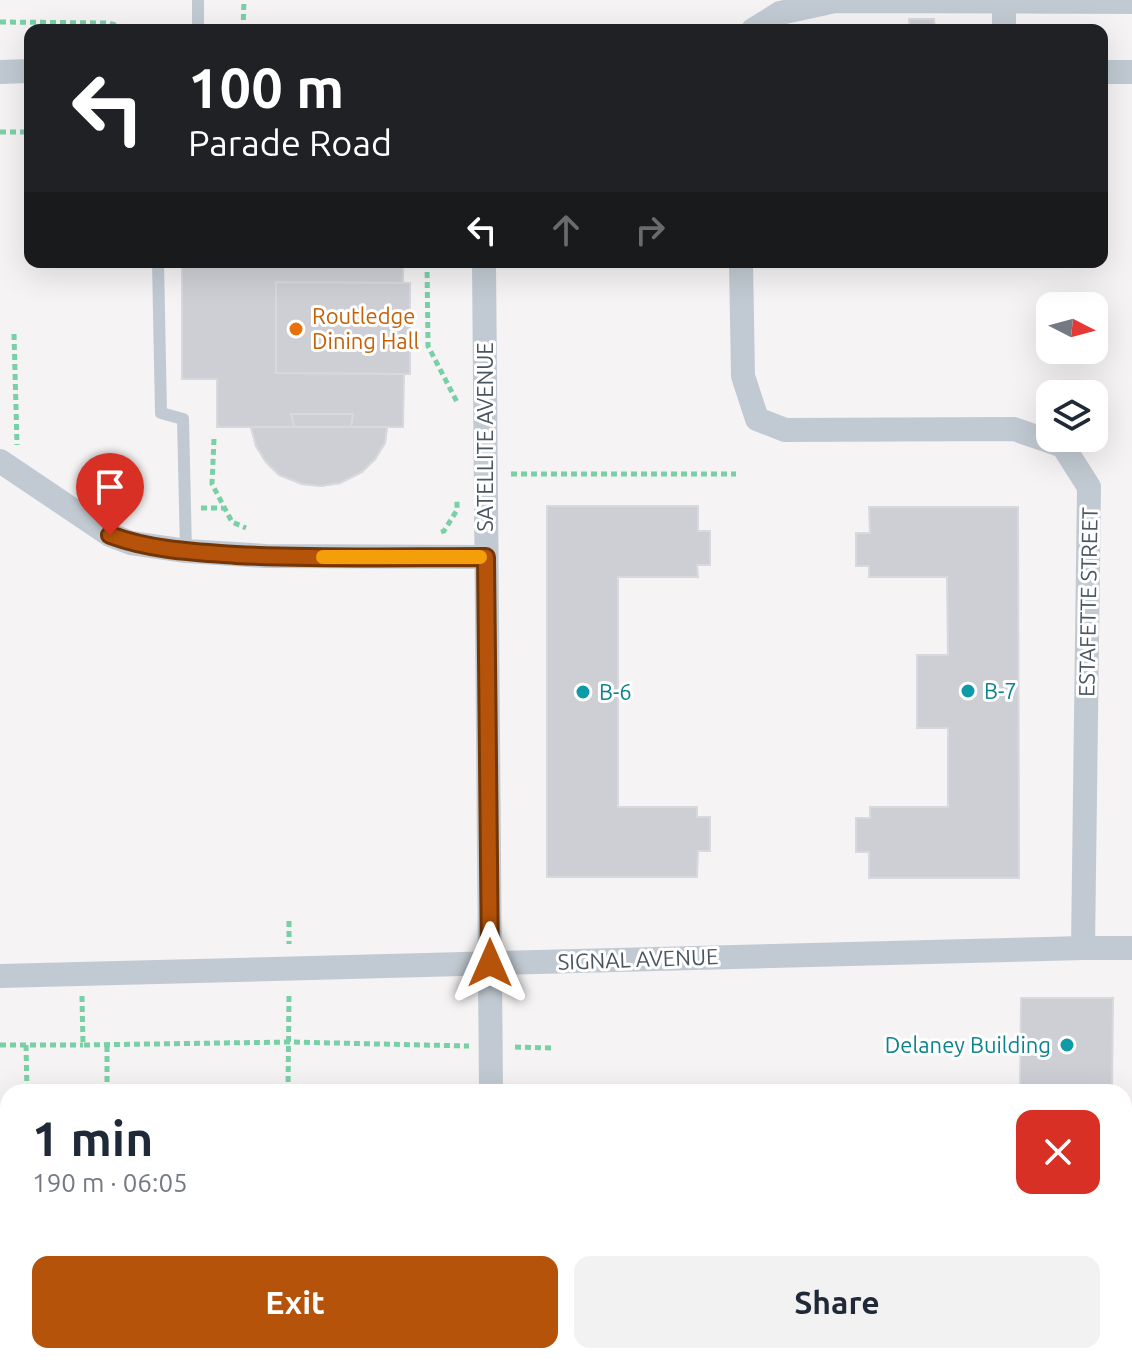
<!DOCTYPE html>
<meta charset="utf-8">
<style>
:root{--surface:#fff;--page:#f2f2f3;--text:#1f2937;--muted:#747a83;--accent:#b45309}
body{margin:0;font-family:Ubuntu,sans-serif;background:var(--page);color:var(--text);height:100vh;display:flex;flex-direction:column;font-size:30px;white-space:nowrap}
*{box-sizing:border-box;margin:0}
p{font-size:26px;color:var(--muted)}
.icon{flex:none;width:44px;height:44px;fill:none;stroke:currentColor;stroke-width:2;stroke-linecap:round;stroke-linejoin:round}
.map{position:relative;flex:1;overflow:hidden}
.drawer{position:absolute;left:0px;top:1084px;width:1132px;height:280px;display:flex;flex-direction:column;background:var(--surface);border-radius:24px 24px 0 0;box-shadow:0 8px 32px #0002}
.drawer>*{flex:none}
.hud{position:absolute;left:24px;top:24px;width:1084px;height:244px;border-radius:16px;box-shadow:0 8px 32px #0002;background:#202124;color:#fff;overflow:hidden}
.needle{width:52px;rotate:96deg}
.tools{position:absolute;left:1036px;top:292px;display:grid;gap:16px}
.tools a{display:grid;place-items:center;width:72px;height:72px;border-radius:16px;background:var(--surface);box-shadow:0 8px 32px #0002;font-size:40px}
.pin{position:absolute;display:grid;place-items:center;width:68px;height:68px;color:#fff;margin:-82px -34px;border-radius:50% 50% 50% 0;rotate:-45deg;box-shadow:0 0 8px #0007}
.pin .icon{rotate:45deg}
.me{position:absolute;width:88px;margin:-44px;rotate:0deg;stroke-linejoin:round;filter:drop-shadow(0 0 6px #0008)}
.turn{display:flex;align-items:center;gap:28px;height:168px;padding:0 32px;font-size:36px}
.turn .icon{width:104px;height:104px;stroke-width:2.5}
.turn b{display:block;font-size:56px;line-height:68px}
.lanes{display:flex;align-items:center;height:76px;padding:0 32px;background:#0003;justify-content:center;gap:40px;direction:ltr}
.lanes .off{opacity:.35}
.round{display:grid;place-items:center;flex:none;width:84px;height:84px;border-radius:16px;background:var(--page)}
.headline{display:flex;align-items:center;justify-content:space-between;height:136px;padding:0 32px}
h1{font-size:48px;font-weight:600;line-height:60px}
.cta{display:flex;gap:16px;margin-top:auto;padding:16px 32px}
.cta a{flex:1;height:92px;border-radius:16px;background:var(--accent);color:#fff;font-size:32px;font-weight:600;line-height:92px;text-align:center}
.cta a+a{background:var(--page);color:var(--text)}
.map>svg:first-child{display:block}
</style>
<div class="map">
<svg width="1132" height="1364" viewBox="0 0 1132 1364">
<rect width="100%" height="100%" fill="#f5f3f3"/>
<g fill="#cdcfd5" stroke="#d7d9de" stroke-width="2">
<polygon points="909,19 934,19 935,30 910,30"/>
<polygon points="182,262 403,262 403,283 410,283 410,374 404,374 403,427 387,427 385,443 375,459 362,472 340,483 321,486 302,484 279,475 266,462 256,446 251,427 217,427 217,379 182,379"/>
<polygon points="276,282 410,283 410,374 276,373"/>
<polygon points="291,414 353,414 351,427 343,440 328,447 316,446 306,442 296,434"/>
<polygon points="251,427 387,427 385,443 375,459 362,472 340,483 321,486 302,484 279,475 266,462 256,446"/>
<polygon points="547,506 698,506 698,531 710,531 710,565 697,565 698,577 618,577 618,807 697,807 697,817 710,817 710,851 698,851 697,877 547,877"/>
<polygon points="869,507 1018,507 1019,878 869,878 869,852 856,852 856,818 870,818 870,807 948,807 948,728 917,728 917,655 948,655 947,577 869,577 869,566 856,566 856,533 870,533"/>
<polygon points="1021,998 1113,998 1112,1092 1020,1092"/>
<rect x="0" y="1110" width="8" height="89"/>
<polygon points="0,1348 8,1348 8,1356 385,1356 385,1364 0,1364"/>
</g>
<g fill="none" stroke-linecap="round" stroke-linejoin="round">
<g stroke="#7ad0a6" stroke-width="5" stroke-dasharray="6 4" stroke-linecap="butt">
<polyline points="0,22 109,23 132,30"/>
<polyline points="243,30 244,0"/>
<polyline points="0,132 24,132 30,129"/>
<polyline points="427,262 428,346 457,402"/>
<polyline points="14,334 17,445"/>
<polyline points="214,439 212,484 232,522 246,528"/>
<polyline points="511,474 736,474"/>
<polyline points="201,508 223,508"/>
<polyline points="441,532 444,531 457,510 457,500"/>
<polyline points="289,921 289,944"/>
<polyline points="82,996 83,1045 290,1042 469,1046"/>
<polyline points="0,1045 83,1045"/>
<polyline points="26,1045 27,1092"/>
<polyline points="515,1047 551,1048"/>
<polyline points="107,1092 107,1044"/>
<polyline points="288,1092 289,994"/>
</g>
<g stroke="#c1cad2" stroke-width="12">
<polyline points="198,0 198,30"/>
<polyline points="158,262 161,413 183,419 186,551"/>
</g>
<g stroke="#c1cad2" stroke-width="24">
<polyline points="1004,0 1004,30"/>
<polyline points="753,30 780,13 835,1 1132,2"/>
<polyline points="0,72 30,71"/>
<polyline points="1102,72 1132,72"/>
<polyline points="484,262 491,1092"/>
<polyline points="741,262 743,376 757,419 785,430 1014,429 1063,446 1089,487 1083,948"/>
<polyline points="0,461 110,535 131,543 186,551 266,556 486,557"/>
<polyline points="0,976 1083,948 1132,948"/>
<polyline points="493,1356 493,1364"/>
</g>
</g>
<g fill="none" stroke-linecap="round" stroke-linejoin="round">
<g stroke="#753606" stroke-width="20">
<path id="route" d="M110,535C150,550 193,552 236,555C319,559 403,557 486,557L490,963"/>
</g>
<use href="#route" stroke="#b45309" stroke-width="14"/>
<polyline stroke="#f59e0b" stroke-width="14" points="323,557 480,557"/>
</g>
<circle fill="#e8710a" stroke="#fff" stroke-width="3" cx="296" cy="329" r="8"/>
<g fill="#0f9aa8" stroke="#fff" stroke-width="3">
<circle cx="968" cy="691" r="8"/>
<circle cx="583" cy="692" r="8"/>
<circle cx="1067" cy="1045" r="8"/>
</g>
<g text-anchor="middle" stroke-width="6" stroke-linejoin="round" paint-order="stroke">
<g font-size="22" fill="#c56008" stroke="#fff" text-anchor="start">
<text x="312" y="324">Routledge<tspan x="312" dy="25">Dining Hall</tspan></text>
</g>
<g font-size="22" fill="#4a5661" stroke="#fff">
<text transform="translate(485 437) rotate(-90)" y="8">SATELLITE AVENUE</text>
<text transform="translate(1088 602) rotate(-89)" y="8">ESTAFETTE STREET</text>
<text transform="translate(638 959) rotate(-2)" y="8">SIGNAL AVENUE</text>
</g>
<g font-size="22" fill="#0d838f" stroke="#fff" text-anchor="start">
<text x="984" y="699">B-7</text>
<text x="599" y="700">B-6</text>
<text x="1051" y="1053" text-anchor="end">Delaney Building</text>
</g>
</g>
</svg>
<div class="tools">
<a><svg class="needle" viewBox="-14 -14 28 28"><path d="M0-13l5 13h-10z" fill="#e53935"/><path d="M0 13l5-13h-10z" fill="#747a83"/></svg></a>
<a><svg class="icon" aria-label="layers" viewBox="0 0 24 24"><path d="M12 4l9 5-9 5-9-5zM3 14l9 5 9-5"/></svg></a>
</div>
<div class="pin" style="left:110px;top:535px;background:#d93025"><svg class="icon" aria-label="arrive" viewBox="0 0 24 24"><path d="M6 21V4h12l-3 4 3 4H6"/></svg></div>
<svg class="me" style="left:490px;top:963px" viewBox="-20 -20 40 40"><path d="M0-17L14 15 0 8-14 15z" fill="#b45309" stroke="#fff" stroke-width="4"/></svg>
<div class="hud">
<div class="turn"><svg class="icon" aria-label="left" viewBox="0 0 24 24"><path d="M17 20v-9H6M10 6l-5 5 5 5"/></svg><div><b>100 m</b>Parade Road</div></div>
<div class="lanes"><svg class="icon" aria-label="left" viewBox="0 0 24 24"><path d="M17 20v-9H6M10 6l-5 5 5 5"/></svg><svg class="icon off" aria-label="ahead" viewBox="0 0 24 24"><path d="M12 20V5M6 11l6-6 6 6"/></svg><svg class="icon off" aria-label="right" viewBox="0 0 24 24"><path d="M7 20v-9h11M14 6l5 5-5 5"/></svg></div>
</div>
<section class="drawer">
<div class="headline"><div><h1>1 min</h1><p>190 m · 06:05</p></div><a class="round" style="background:#d93025;color:#fff"><svg class="icon" aria-label="close" viewBox="0 0 24 24"><path d="M6 6l12 12M18 6L6 18"/></svg></a></div>
<div class="cta"><a>Exit</a><a>Share</a></div>
</section>
</div>
